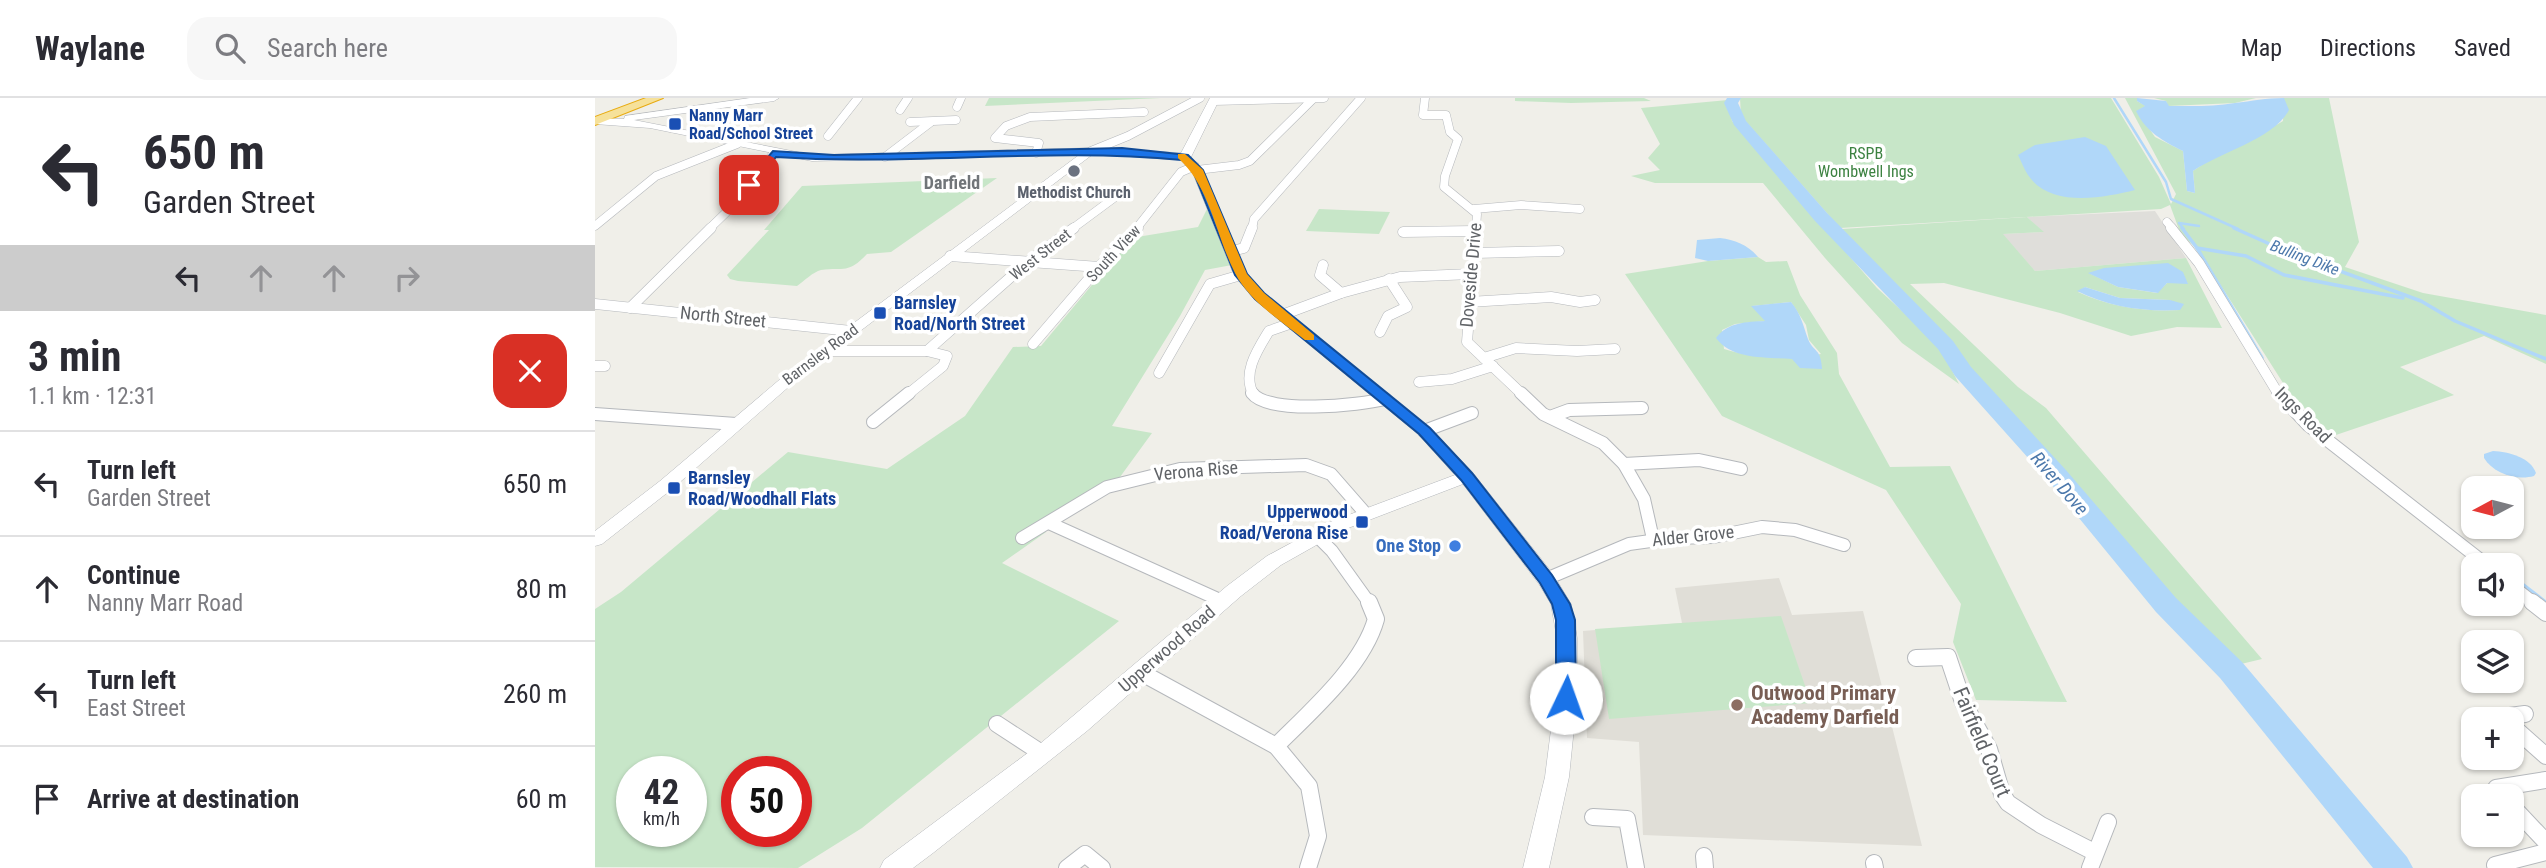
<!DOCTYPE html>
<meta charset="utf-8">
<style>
:root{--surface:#fff;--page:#f7f7f7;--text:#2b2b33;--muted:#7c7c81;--line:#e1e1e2}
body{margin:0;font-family:"Roboto Condensed",sans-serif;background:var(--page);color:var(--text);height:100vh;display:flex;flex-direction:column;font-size:26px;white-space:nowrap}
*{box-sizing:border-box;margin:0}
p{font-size:23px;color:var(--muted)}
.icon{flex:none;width:38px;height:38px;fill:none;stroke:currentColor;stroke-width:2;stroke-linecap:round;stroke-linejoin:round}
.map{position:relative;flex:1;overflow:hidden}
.side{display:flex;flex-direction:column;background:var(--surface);width:595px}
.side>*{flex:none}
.hud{background:#fff;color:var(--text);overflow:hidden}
.needle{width:46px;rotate:263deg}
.tools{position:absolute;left:1866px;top:378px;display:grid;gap:14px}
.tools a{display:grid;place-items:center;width:63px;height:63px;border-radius:14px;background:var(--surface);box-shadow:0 2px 5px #0004;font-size:35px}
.speed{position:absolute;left:21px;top:658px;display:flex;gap:14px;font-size:35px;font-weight:700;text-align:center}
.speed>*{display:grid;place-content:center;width:91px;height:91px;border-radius:50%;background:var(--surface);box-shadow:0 2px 5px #0004;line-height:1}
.speed small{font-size:18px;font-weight:400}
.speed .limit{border:10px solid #d22;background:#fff;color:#111}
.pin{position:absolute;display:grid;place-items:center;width:60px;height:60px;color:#fff;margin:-30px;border-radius:14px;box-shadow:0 4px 10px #0006}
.me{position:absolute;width:77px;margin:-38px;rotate:3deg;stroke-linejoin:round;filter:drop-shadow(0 0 5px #0008)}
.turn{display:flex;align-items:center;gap:24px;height:147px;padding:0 28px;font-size:32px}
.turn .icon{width:91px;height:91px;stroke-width:2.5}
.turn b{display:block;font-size:49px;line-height:60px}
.lanes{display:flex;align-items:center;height:66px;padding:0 28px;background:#0003;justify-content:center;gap:35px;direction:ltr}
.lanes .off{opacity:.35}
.round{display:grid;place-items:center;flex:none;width:74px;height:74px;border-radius:21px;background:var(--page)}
.summary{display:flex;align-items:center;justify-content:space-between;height:119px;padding:0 28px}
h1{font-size:42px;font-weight:700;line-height:52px}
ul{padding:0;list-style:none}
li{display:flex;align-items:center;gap:21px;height:105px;padding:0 28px;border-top:2px solid var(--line)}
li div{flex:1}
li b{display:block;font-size:26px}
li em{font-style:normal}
header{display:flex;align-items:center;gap:42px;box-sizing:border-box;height:98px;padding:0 35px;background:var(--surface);border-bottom:2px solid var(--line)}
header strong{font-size:33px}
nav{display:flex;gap:38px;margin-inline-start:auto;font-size:24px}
.search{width:490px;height:63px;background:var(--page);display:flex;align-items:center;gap:18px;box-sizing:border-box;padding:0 24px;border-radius:21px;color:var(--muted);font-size:26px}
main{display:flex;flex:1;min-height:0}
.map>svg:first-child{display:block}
</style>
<header>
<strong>Waylane</strong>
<div class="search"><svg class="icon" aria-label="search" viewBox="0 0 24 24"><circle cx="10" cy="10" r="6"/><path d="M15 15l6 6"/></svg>Search here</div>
<nav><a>Map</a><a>Directions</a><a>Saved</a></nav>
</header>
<main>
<section class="side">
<div class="hud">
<div class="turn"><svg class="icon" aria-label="left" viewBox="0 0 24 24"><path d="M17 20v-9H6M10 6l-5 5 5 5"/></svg><div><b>650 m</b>Garden Street</div></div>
<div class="lanes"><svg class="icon" aria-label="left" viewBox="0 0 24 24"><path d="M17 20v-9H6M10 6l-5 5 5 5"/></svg><svg class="icon off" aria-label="ahead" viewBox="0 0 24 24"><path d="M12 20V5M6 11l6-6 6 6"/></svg><svg class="icon off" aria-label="ahead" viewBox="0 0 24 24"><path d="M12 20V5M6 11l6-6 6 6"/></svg><svg class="icon off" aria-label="right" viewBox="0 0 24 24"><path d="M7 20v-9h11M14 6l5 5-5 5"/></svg></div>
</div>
<div class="summary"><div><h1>3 min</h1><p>1.1 km · 12:31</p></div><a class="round" style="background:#d93025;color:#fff"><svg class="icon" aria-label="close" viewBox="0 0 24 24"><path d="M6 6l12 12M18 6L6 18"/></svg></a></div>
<ul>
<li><svg class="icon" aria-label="left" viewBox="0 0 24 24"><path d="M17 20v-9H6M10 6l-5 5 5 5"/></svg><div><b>Turn left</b><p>Garden Street</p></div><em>650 m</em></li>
<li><svg class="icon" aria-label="ahead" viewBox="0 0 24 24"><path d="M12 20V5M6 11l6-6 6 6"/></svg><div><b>Continue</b><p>Nanny Marr Road</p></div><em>80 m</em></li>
<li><svg class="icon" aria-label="left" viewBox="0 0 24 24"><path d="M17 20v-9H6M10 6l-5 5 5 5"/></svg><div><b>Turn left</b><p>East Street</p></div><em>260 m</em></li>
<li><svg class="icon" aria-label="arrive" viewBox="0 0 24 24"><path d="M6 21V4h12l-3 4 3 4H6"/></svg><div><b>Arrive at destination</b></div><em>60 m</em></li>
</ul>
</section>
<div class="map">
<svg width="1951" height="770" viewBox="0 0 1951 770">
<rect width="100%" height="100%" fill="#f0efe9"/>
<polygon fill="#dfdeda" points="1560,113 1591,160 1440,173 1407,136 1448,134 1432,119"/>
<polygon fill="#e0ded7" points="1184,480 1197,517 1268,513 1327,748 1048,737 1044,644 992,640 988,533 1087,525 1080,490"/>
<g fill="#c7e6c8" fill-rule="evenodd">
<polygon points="394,0 566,0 390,8"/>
<polygon points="920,0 1049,0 1056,3 976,5 920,3"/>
<path d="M1145,0H1516L1564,79L1576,106L1581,96L1530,0H1542V3L1551,8L1542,13L1560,39L1588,53L1592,93L1600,95L1598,73C1626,53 1659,41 1688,23L1689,0H1734L1764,144L1750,169L1828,195L1951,217V266L1889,238L1805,269L1859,297L1738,338L1695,296L1602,150L1586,137L1575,107L1566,111L1245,130L1146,18Z"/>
<polygon points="1559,0 1661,0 1640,5 1573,8 1571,3"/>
<polygon points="1133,2 1137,23 1282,190 1344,247 1364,286 1307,245 1230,160 1168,85 1060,85 1036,78 1065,72 1053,60 1065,46 1046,10"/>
<path d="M402,80L296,154L272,156C253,176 250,169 226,172C218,174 209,183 202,188L143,183L135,181L132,177L174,132H169L207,88Z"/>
<path d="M612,111L625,134L637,167L610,172L585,218L517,328L557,335L525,379L503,389L446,430L451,434L407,465L524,523L267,730L203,770L0,769V511L26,494L193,354L292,371L370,318L418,249L446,248L536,140L603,129ZM37,674H96V733H37ZM142,674H201V733H142Z"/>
<polygon points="724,111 795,114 784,136 711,133"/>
<path d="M1432,119L1449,134L1408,136L1440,173L1591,160L1627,230L1582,229L1536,238L1465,215L1349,185L1315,186L1423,289L1451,310L1667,561L1646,566L1581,503L1376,272L1357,245L1247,131ZM1494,175L1593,185H1572L1562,195L1523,189ZM1490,189L1525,200L1575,202L1585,212C1550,214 1515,209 1483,194Z"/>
<path d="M1163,159L1171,164L1192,163L1205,197L1242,255L1244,276L1295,369L1355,368L1472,604L1381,602L1358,544L1366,506L1291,392L1127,318L1030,176L1113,163ZM1196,204L1211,227L1214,242L1226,256C1193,262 1161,261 1129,251L1127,232L1140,226L1171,223L1157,208Z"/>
<polygon points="1186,518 1216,605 1014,621 1000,531"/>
</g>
<g fill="#b0d7f9">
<path d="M1542,0L1571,3L1574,8C1595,8 1618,9 1640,5C1657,3 1671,0 1689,0L1694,12C1679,41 1626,54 1598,73L1600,95L1592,93L1588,53C1568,43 1551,34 1541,13L1550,8L1542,3Z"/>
<path d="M1490,39L1511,48L1540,92C1508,100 1455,110 1433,77C1429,71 1426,63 1423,57L1440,47Z"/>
<path d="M1125,140C1140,142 1153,147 1163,159L1113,163L1100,160L1102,142Z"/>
<polygon points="1573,165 1588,174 1593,186 1572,185 1563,195 1523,189 1493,175 1509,170"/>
<path d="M1490,189L1525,200L1575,202L1589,206L1585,212C1549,214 1514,209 1482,193Z"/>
<path d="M1196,204C1206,216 1208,227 1213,241C1219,255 1226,250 1227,271L1205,270L1197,261C1171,259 1137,262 1121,240C1133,224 1151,224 1170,223L1156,208Z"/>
<path d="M1898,353C1914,354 1935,359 1941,375L1939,378C1921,383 1898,375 1889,360V356Z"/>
</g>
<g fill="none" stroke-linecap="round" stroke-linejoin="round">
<g stroke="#b0d7f9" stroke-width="2.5">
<polyline points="1519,0 1571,84 1576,101 1643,131"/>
<polyline points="1589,131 1584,125 1604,128"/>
</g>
<g stroke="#b0d7f9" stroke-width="3.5">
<polyline points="1587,130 1602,150 1651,158 1689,177 1808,200"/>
<polyline points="1639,130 1688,152 1826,203 1860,223 1951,261"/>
<polyline points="1602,150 1667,260"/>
</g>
<g stroke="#b0d7f9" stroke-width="4.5">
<polyline points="1892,459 1902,467"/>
<polyline points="1916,478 1951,505"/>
</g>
<polygon fill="#b0d7f9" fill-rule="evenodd" points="1132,0 1146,0 1143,5 1151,23 1232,115 1358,243 1376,269 1470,371 1581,500 1647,564 1812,759 1818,770 1778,770 1625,580 1561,514 1452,381 1360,278 1343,251 1220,123 1139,27 1129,5"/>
<g stroke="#b5b8bc" stroke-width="9">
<g id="street-far3">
<polyline points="830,0 828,17 851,17 855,34 863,41 850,78 849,89 882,116 881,131"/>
<polyline points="619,3 729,0"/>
<polyline points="362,9 366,0"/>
<polyline points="305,12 313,0"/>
<polyline points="315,24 361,22"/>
<polyline points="233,38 263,0"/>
<polyline points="496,53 533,38 605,0"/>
<polyline points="441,55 444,45 400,40 411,28 435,19 549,14"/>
<polyline points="290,59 336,24"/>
<polyline points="602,72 644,67 655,63 718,1"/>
<polyline points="879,111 926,107 985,111"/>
<polyline points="1572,124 1578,131"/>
<polyline points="0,128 61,78 142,46"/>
<polyline points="114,131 143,103 178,56"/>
<polyline points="477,131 531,91"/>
<polyline points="541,131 586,74 600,68"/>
<polyline points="657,131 659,121 766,0"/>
</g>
</g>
<g stroke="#b5b8bc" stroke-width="11">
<g id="street-far2">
<polyline points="881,130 872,244 928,297"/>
<polyline points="1576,130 1604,165 1684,297"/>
<polyline points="808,134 880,133"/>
<polyline points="637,153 649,150 657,130"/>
<polyline points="880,155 964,153"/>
<polyline points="355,158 504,169"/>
<polyline points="728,167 725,177 746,195"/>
<polyline points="874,204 956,199 985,204 1000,202"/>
<polyline points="0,206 256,233"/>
<polyline points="35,210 116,130"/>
<polyline points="687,217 746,195 805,179 876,176"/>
<polyline points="785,234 793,218 812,209 794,181"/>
<polyline points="438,246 504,169 543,130"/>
<polyline points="229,253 332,253 352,258 348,268 312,297"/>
<polyline points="332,253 434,163 479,130"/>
<polyline points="889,260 921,250 982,253 1020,251"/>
<polyline points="0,268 10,268"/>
<polyline points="564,275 615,186 646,177"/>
<polyline points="824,284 857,281 898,268"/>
<path d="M659,297C646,276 663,251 674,233L697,225"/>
</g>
</g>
<g stroke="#b5b8bc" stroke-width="14">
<g id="street-far1">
<path d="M657,295C673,317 765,307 790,301"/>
<polyline points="926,295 948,316 1008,345 1029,366 1049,401 1058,441"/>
<polyline points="1683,295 1713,327 1892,467"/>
<polyline points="0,316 141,326"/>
<polyline points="955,319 974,312 1047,310"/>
<polyline points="278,324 314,295"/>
<polyline points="829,333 877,315"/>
<polyline points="1029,366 1104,362 1146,371"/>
<polyline points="454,425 627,503"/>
<polyline points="722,438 737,453 775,506"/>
<polyline points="427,440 512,389 585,371 711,367 736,376 771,416"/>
<polyline points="951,481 1034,446 1077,440 1118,439 1167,429 1200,432 1249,447"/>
<polyline points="1916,487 1940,506"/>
</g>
</g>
<g stroke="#b5b8bc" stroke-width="18">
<g id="street">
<polyline points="1937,504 1951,515"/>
<polyline points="1321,560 1353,559 1368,604 1394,651 1407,696 1413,705 1446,727 1499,754"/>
<polyline points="547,575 681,648 714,688 723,738 713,770"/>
<polyline points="1910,621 1907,619 1930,616"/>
<polyline points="402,626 448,656"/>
<polyline points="1916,627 1951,658"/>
<path d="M681,648C715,614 768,568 781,521L774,504"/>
<polyline points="1908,698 1901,690 1951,682"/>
<polyline points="1916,707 1951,744"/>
<polyline points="998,719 1032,721 1041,770"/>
<polyline points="1109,758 1110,770"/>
<polyline points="1279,765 1280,770"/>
<polyline points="1900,767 1951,754"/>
<polyline points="472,770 490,756 507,770"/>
<polyline points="1495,770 1513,724"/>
</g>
</g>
<g stroke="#b4b7bb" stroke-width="1">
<polygon id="secondary" points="155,0 184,0 179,3 39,22 217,57 496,50 586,55 615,0 625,0 596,59 608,72 652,176 669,195 835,330 878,375 958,476 976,506 982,540 982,600 974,679 954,770 928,770 950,679 960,600 962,540 956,506 944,486 868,386 748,432 686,467 646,498 492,633 338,755 318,770 285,770 289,762 446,645 632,488 672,458 735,424 860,377 823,336 659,201 639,177 597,73 587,62 498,56 206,278 77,391 7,446 0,448 0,433 65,383 196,272 484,57 217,63 55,30 0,26 1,20 29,21 30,18"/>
</g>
<g stroke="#e8ab11" stroke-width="2">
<polygon id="highway" points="51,0 68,0 0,27 0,19"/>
</g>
<use href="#street-far3" stroke="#fff" stroke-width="8"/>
<use href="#street-far2" stroke="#fff" stroke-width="10"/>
<use href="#street-far1" stroke="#fff" stroke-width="12"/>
<use href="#street" stroke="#fff" stroke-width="16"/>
<use href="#secondary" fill="#fff" fill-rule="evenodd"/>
<use href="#highway" fill="#f6e19a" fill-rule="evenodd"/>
</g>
<path fill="#1a73e8" stroke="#114b97" stroke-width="2" d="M527,50L593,57L608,72L652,176L669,195L835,330L877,375L957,477L975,506L980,522L981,600L978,605L971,607L964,605L961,600V522L957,506L945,485L866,382L824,336L660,201L640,177L598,73L587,62C452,49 316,68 181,59L158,89L149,87L178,53L239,57Z"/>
<path fill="#f59e0b" d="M583,56H590L608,72L652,176L669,195L719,237V242H710C686,223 654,203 640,175C621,138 615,88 583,60Z"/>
<g fill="#1a4fb4" stroke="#fff" stroke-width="2.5">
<rect x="73" y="19" width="14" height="14" rx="3.5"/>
<rect x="278" y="208" width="14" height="14" rx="3.5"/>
<rect x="72" y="383" width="14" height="14" rx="3.5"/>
<rect x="760" y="417" width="14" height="14" rx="3.5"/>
</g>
<circle fill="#6b7280" stroke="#fff" stroke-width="2.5" cx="479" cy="73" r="7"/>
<circle fill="#3f7fe0" stroke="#fff" stroke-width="2.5" cx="860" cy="448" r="7"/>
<circle fill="#8d6e63" stroke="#fff" stroke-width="2.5" cx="1142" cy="607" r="7"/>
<g text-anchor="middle" stroke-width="7" stroke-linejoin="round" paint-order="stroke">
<g font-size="16" font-weight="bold" fill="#164399" stroke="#fff" text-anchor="start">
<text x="94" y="23">Nanny Marr<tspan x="94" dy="18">Road/School Street</tspan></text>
</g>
<g font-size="16" fill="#3c8241" stroke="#fff">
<text x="1271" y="61">RSPB<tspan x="1271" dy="18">Wombwell Ings</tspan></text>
</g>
<g font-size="16" font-weight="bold" fill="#5b616d" stroke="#fff">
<text x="479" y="100">Methodist Church</text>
</g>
<g font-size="16" fill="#606367" stroke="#fff">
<text transform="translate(518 155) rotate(-47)" y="6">South View</text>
<text transform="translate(445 156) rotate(-38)" y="6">West Street</text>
<text transform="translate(225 256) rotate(-37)" y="6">Barnsley Road</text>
</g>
<g font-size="16" font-style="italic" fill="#4c78ab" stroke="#fff">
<text transform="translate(1710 159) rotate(21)" y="6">Bulling Dike</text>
</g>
<g font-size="18" font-weight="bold" fill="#717579" stroke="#fff">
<text x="357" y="91">Darfield</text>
</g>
<g font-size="18" fill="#606367" stroke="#fff">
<text transform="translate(876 177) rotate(-85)" y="6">Doveside Drive</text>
<text transform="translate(128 219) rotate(6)" y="6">North Street</text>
<text transform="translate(1708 317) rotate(45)" y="6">Ings Road</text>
<text transform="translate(601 373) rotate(-5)" y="6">Verona Rise</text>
<text transform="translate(1098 438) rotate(-6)" y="6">Alder Grove</text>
<text transform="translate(572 551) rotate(-41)" y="6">Upperwood Road</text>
</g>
<g font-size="18" font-weight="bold" fill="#164399" stroke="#fff" text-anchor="start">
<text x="299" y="211">Barnsley<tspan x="299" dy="21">Road/North Street</tspan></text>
<text x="93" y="386">Barnsley<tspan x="93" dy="21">Road/Woodhall Flats</tspan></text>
<text x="753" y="420" text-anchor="end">Upperwood<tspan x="753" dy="21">Road/Verona Rise</tspan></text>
</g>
<g font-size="18" font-weight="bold" fill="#366cbe" stroke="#fff" text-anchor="end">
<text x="846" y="454">One Stop</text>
</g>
<g font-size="19" font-style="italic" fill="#4c78ab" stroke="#fff">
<text transform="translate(1465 385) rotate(49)" y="7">River Dove</text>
</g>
<g font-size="21" font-weight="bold" fill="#785e54" stroke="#fff" text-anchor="start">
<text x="1156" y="602">Outwood Primary<tspan x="1156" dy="24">Academy Darfield</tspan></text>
</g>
<g font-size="21" fill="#606367" stroke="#fff">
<text transform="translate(1387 644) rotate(67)" y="7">Fairfield Court</text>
</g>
</g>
</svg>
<div class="tools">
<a><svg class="needle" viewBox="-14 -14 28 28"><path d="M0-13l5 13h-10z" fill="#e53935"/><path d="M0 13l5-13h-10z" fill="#7c7c81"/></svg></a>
<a><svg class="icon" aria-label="sound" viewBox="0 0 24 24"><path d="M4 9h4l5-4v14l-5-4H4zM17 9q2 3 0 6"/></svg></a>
<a><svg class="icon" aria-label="layers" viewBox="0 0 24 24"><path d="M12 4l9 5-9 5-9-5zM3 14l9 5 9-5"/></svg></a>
<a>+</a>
<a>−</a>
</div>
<div class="speed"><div>42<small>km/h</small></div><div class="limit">50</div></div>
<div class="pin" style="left:154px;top:87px;background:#d93025"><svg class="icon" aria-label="arrive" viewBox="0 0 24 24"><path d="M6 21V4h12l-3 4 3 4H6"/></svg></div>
<svg class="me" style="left:971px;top:600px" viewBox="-20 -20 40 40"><circle r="19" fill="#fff"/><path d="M0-13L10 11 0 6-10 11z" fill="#1a73e8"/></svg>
</div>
</main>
